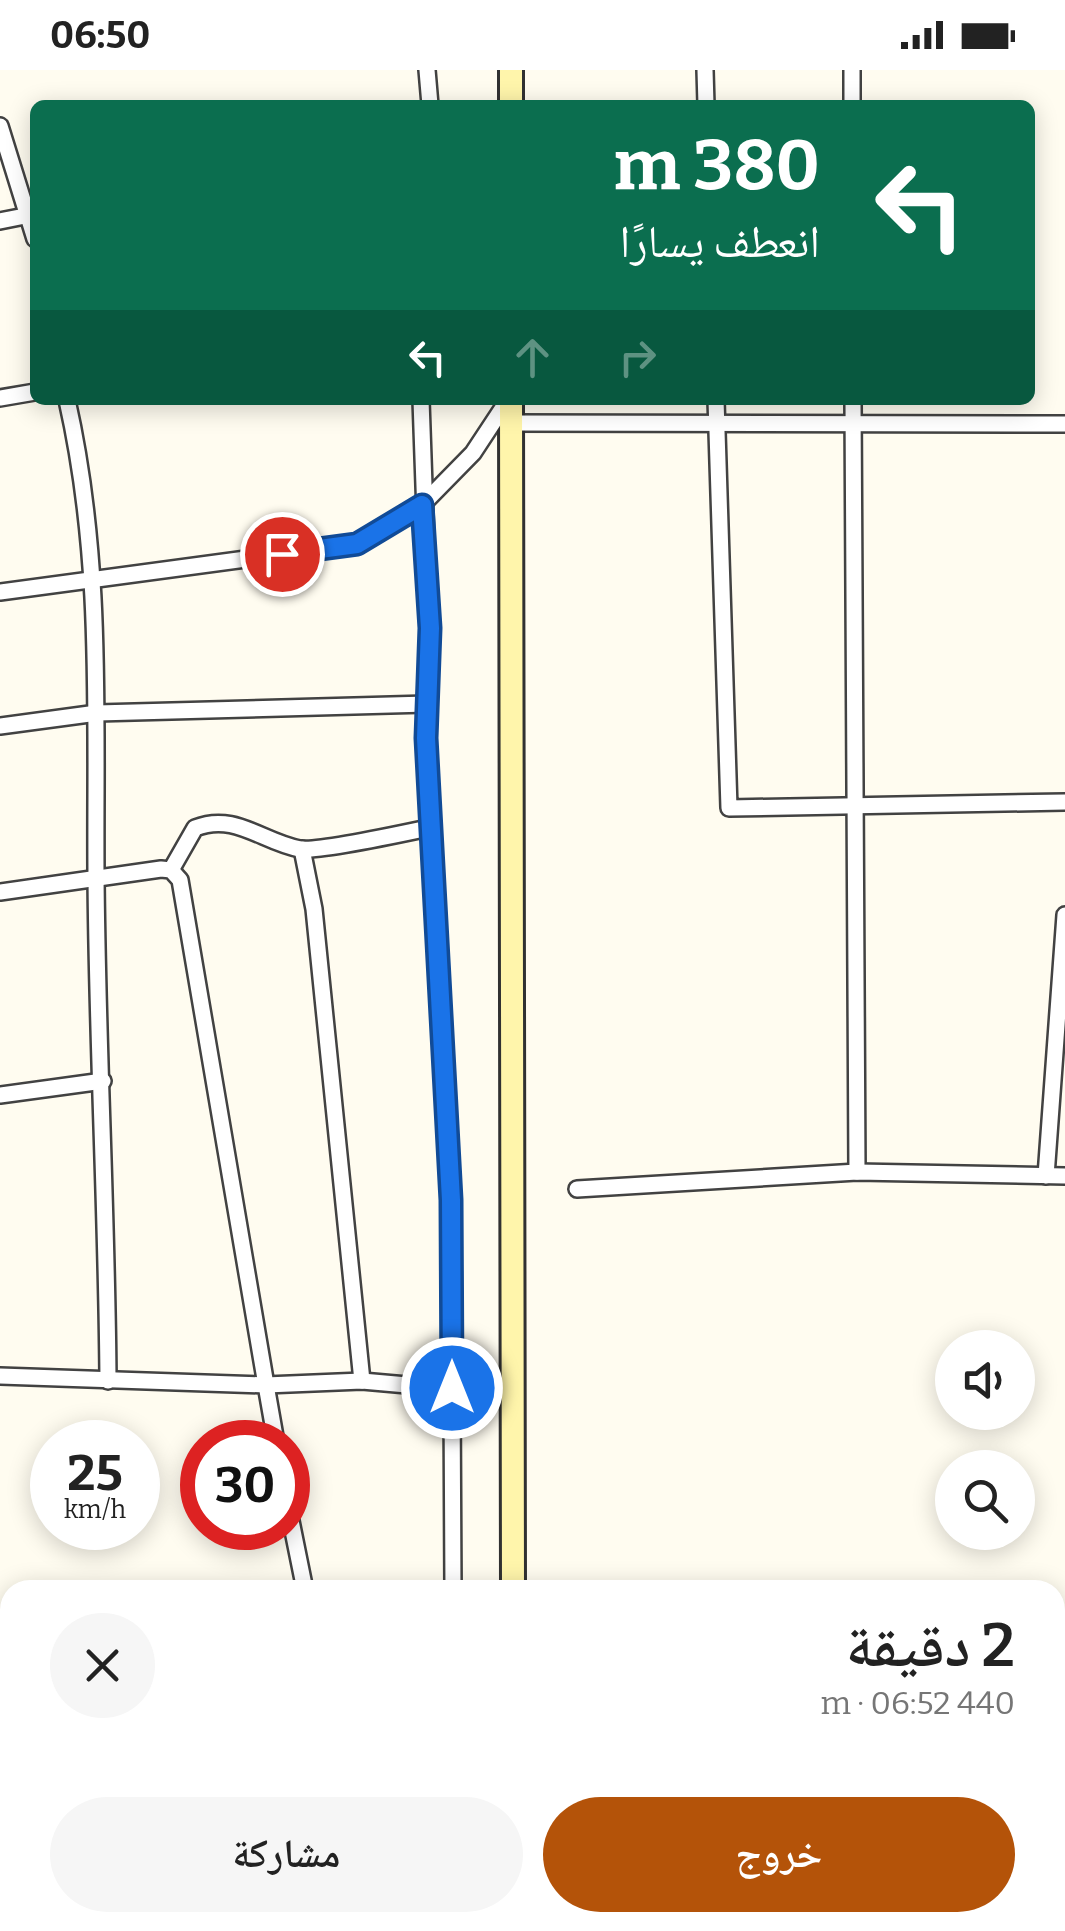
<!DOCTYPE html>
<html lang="ar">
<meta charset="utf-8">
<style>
:root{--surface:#fff;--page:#f6f6f6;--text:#222;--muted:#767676;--accent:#b45309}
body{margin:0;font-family:Bitter,"Noto Naskh Arabic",serif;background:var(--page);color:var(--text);direction:rtl;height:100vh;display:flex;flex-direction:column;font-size:38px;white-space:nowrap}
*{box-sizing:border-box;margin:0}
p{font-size:32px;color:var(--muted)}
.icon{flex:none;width:55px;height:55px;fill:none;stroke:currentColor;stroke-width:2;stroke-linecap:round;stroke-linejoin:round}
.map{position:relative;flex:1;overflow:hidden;direction:ltr}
.sheet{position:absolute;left:0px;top:1510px;width:1065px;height:352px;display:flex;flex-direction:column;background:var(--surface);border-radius:30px 30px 0 0;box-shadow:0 5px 25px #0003;direction:rtl}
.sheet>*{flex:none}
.hud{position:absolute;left:30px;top:30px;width:1005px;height:305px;border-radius:15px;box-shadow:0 5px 25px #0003;direction:rtl;background:#0b6e4f;color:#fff;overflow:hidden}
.buttons{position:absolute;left:935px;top:1260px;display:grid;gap:20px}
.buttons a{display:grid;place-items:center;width:100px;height:100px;border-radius:50%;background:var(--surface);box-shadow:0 5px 25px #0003;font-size:50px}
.speed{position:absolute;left:30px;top:1350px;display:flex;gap:20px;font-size:50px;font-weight:700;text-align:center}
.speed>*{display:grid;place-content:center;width:130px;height:130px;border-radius:50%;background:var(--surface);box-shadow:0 5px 25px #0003;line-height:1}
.speed small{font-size:25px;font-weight:400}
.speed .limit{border:15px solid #d22;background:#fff;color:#111}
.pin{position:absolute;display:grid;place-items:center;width:85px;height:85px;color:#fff;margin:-42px;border:5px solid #fff;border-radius:50%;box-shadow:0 2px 10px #0007}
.me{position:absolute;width:110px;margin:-55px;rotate:0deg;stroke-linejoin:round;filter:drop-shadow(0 0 8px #0008)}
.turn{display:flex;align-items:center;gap:35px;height:210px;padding:0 50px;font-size:45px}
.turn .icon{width:130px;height:130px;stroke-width:2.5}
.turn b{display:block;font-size:70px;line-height:85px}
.lanes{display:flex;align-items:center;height:95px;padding:0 50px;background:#0003;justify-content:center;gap:50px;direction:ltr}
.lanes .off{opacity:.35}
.round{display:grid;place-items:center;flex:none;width:105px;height:105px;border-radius:52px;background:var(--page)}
.head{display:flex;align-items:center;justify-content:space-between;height:170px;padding:0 50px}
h1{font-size:60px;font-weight:600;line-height:75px}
.primary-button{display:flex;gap:20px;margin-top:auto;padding:20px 50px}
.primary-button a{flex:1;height:115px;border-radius:60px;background:var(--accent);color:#fff;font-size:40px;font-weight:600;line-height:115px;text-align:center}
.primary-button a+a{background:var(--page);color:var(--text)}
.status{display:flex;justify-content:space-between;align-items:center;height:70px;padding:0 50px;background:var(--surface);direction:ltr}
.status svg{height:28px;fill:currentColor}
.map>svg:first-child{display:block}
</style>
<div class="status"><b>06:50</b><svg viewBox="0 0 49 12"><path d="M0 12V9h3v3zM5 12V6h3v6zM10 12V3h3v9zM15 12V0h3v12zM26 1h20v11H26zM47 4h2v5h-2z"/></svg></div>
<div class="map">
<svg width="1065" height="1861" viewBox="0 0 1065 1861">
<rect width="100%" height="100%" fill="#fffcf0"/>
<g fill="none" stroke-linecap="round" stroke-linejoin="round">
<g stroke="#424242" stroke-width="20">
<g id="street">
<polyline points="427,0 430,35"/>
<polyline points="705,0 706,35"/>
<polyline points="852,0 852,35"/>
<polyline points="0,56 35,169"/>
<polyline points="0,151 35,144"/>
<polyline points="0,328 35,322"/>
<path d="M67,330C103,489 95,642 96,804C97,973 107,1142 108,1311"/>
<polyline points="421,330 429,559 426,668 451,1130 453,1520"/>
<polyline points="716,330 729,738 1065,732"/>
<polyline points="853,330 857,1102"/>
<polyline points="511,353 1065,354"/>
<polyline points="0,522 357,474 422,435 473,383 508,330"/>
<polyline points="0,656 97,643 427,634"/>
<polyline points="302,779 314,839 362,1311"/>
<path d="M171,800L195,758C235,742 262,772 300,779C319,782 409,762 433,757"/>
<polyline points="0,822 161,799 171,800 180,810 266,1315 362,1311 452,1319"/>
<polyline points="0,1025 103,1011"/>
<polyline points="1046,1106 1065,845"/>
<polyline points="577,1119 857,1102 1065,1106"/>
<polyline points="0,1306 266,1315 276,1372"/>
<polyline points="288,1436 305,1520"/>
<polyline points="395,1852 400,1861"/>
<polyline points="451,1861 451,1852"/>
</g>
</g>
<g stroke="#313131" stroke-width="28">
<g id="secondary">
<polyline points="511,0 511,35"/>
<polyline points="511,330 513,1520"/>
<polyline points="525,1852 531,1861"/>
</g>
</g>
<g stroke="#202020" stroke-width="30">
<g id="primary">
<polyline points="1055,1646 1065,1640"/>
<polyline points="1055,1687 1065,1681"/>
<polyline points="680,1861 693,1852"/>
<polyline points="747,1861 762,1852"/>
</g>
</g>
<use href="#street" stroke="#fff" stroke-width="15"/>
<use href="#secondary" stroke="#fff5ab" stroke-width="22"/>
<use href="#primary" stroke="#ffd760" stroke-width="25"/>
</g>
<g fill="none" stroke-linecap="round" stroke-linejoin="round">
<g stroke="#114b97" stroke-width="25">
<polyline id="route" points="282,484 357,474 422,435 430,558 426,668 451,1130 452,1318"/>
</g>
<use href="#route" stroke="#1a73e8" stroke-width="18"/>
</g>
</svg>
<div class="buttons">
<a><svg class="icon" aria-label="sound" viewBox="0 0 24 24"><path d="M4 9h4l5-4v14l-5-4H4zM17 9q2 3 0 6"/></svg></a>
<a><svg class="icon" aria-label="search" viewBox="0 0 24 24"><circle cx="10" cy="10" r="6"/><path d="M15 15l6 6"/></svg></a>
</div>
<div class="speed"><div>25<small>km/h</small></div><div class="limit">30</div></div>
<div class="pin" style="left:282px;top:484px;background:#d93025"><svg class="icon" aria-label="arrive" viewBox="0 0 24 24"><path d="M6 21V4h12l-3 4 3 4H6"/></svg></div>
<svg class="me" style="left:452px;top:1318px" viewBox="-20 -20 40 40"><circle r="17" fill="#1a73e8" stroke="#fff" stroke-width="3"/><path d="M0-11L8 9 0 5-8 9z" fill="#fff"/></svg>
<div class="hud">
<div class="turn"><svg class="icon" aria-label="left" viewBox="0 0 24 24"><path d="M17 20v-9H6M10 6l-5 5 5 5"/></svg><div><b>380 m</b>انعطف يسارًا</div></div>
<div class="lanes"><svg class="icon" aria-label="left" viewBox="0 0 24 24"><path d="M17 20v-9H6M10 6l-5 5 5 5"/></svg><svg class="icon off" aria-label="ahead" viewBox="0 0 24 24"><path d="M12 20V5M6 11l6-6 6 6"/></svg><svg class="icon off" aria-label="right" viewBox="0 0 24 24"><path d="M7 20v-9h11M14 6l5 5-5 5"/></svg></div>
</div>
<section class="sheet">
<div class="head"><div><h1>2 دقيقة</h1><p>440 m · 06:52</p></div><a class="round"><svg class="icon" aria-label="close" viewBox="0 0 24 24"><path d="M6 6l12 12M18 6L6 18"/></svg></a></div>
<div class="primary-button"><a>خروج</a><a>مشاركة</a></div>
</section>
</div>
